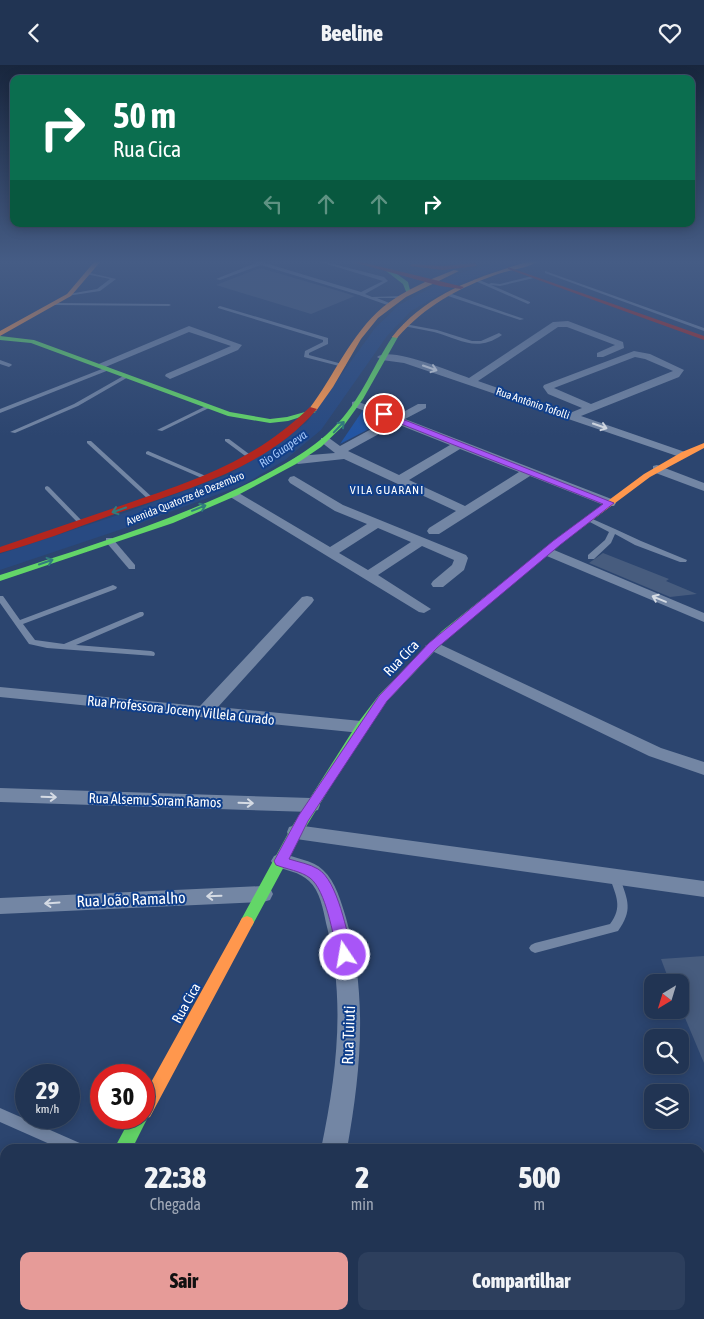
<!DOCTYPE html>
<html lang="pt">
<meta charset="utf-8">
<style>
:root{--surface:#213453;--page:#2d3f5d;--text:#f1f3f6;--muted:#a2aab8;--line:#3e4f6a;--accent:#e69b98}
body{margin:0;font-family:"Asap Condensed",sans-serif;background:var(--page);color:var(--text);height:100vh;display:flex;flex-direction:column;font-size:19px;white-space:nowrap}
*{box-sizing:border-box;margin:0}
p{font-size:16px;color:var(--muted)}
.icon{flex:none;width:28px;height:28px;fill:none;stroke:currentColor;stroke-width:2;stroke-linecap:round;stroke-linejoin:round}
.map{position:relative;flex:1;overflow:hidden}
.panel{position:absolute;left:0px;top:1079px;width:705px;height:176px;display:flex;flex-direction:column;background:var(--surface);border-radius:15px 15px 0 0;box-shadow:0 2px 12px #0003,0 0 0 1px var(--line)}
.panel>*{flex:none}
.banner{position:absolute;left:10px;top:10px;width:685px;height:152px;border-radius:10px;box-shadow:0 2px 12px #0003,0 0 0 1px var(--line);background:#0b6e4f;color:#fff;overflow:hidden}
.needle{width:32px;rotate:218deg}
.buttons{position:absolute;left:644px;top:909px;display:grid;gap:10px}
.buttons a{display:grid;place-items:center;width:45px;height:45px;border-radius:10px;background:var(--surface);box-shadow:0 2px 12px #0003,0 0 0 1px var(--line);font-size:25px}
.speed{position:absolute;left:15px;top:999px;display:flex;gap:10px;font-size:25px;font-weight:700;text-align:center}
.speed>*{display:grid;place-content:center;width:65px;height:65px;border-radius:50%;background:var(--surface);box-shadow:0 2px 12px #0003,0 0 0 1px var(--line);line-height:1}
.speed small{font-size:12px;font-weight:400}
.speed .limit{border:8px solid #d22;background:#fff;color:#111}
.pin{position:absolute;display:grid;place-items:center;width:42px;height:42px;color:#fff;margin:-21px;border:2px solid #fff;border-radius:50%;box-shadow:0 1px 5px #0007}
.me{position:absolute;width:55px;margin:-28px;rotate:348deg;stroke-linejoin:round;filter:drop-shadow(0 0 4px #0008)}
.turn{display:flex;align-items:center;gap:18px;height:105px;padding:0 20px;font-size:22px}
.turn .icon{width:65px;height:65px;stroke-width:2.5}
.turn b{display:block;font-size:35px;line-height:42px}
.lanes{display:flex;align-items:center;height:48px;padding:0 20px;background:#0003;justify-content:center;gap:25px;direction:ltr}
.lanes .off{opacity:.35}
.eta{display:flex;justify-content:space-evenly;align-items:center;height:85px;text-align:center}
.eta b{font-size:30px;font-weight:800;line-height:35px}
.button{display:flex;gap:10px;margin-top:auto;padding:10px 20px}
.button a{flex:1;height:58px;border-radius:10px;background:var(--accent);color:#111;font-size:20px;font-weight:800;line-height:58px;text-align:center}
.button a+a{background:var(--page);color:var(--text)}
header{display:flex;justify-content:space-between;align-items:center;height:65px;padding:0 20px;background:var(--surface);font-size:22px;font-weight:800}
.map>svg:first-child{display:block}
</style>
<header><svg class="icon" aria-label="back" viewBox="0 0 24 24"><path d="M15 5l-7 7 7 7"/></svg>Beeline<svg class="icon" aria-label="heart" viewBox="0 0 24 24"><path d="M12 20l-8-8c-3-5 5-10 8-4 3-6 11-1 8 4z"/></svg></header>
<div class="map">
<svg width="704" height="1254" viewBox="0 0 704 1254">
<rect width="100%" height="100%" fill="#2c456f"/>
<polygon fill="#2255a3" points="363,345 388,354 340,379"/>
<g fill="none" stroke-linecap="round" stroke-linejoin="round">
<polygon fill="#284a82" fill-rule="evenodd" points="498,196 519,196 517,199 462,217 411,246 387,271 321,365 285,395 243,420 143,457 0,505 0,489 127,447 227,410 269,385 307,357 375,263 399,240 452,211"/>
</g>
<g fill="#475c7e">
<polygon points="260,203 339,226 355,231 311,249 216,220"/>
<polygon points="603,488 669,514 666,516 697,529 670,532 589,498"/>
<polygon points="704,891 704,998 680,941 680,918 670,918 661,894"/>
</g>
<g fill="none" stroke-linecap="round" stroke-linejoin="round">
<g fill="#7386a4" fill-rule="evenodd">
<polygon points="267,196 265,198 361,227 383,216 317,196 322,196 384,212 388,216 365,229 372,232 403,231 405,232 403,233 377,233 392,239 392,241 390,241 359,230 261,200 220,215 216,214 258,197"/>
<polygon points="545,206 704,263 704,266 545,208"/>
<polygon points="86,207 116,214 100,226 67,231 67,229 69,229 97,224 110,214 86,209"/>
<polygon points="532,211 534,213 500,221 491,220 530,237 530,238 528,239 473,215 477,214 489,219 491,218 500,219"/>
<polygon points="445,228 449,228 524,254 520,255 445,230"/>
<polygon points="57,238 169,239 171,240 169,241 55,240 55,238"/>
<polygon points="220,241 328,273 328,279 309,288 309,290 346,300 343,302 304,292 305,286 323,277 323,275 218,243 218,242"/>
<path d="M405,259L437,265L472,276H481L499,268L502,270C476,288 460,274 434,267C424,265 414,263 403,261V259Z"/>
<polygon points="0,295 11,299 12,300 9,302 0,299"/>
<polygon points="107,302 109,303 109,305 0,348 0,344"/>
<polygon points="125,310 130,311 78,341 15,368 10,367 74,339"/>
<polygon points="206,341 211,342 162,366 157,365"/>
<polygon points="225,374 229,374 253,392 248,393 225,376"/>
<polygon points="87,376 91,376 153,433 153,435 149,435 87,378"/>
<polygon points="148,386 208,412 209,413 206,415 204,414 146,389 146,387"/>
<polygon points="47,421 49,422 83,457 83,459 79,459 45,424 45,422"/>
<polygon points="588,452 615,464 641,476 687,495 686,497 680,497 635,480 615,469 611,478 594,494 588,494 588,490 605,475 609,467 586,455 586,453"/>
<polygon points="106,473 112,473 135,500 135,504 129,504 106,477"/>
<polygon points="113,520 117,522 116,524 23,559 35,575 64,579 140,547 143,547 144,549 143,551 76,580 151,586 154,587 155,589 154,591 47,583 29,579 0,538 0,531 3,531 20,555"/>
<path d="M615,809L619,810L620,813C628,836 633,845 618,866L535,888L531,886L529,883L531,880L535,878L610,859C623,842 616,831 610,813L611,810Z"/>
<polygon points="0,1043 82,1079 84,1084 61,1084 0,1057"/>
</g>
<g fill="#7386a4" fill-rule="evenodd">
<path d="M568,256L623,277L624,283L603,292H597V288L615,280L567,262H558L478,316L570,348L582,343L548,329L543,322L544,320L634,286L650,289L684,305L679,312L581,351L685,387V391H677L404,298L382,295L377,292C390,281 452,307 469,313L553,257ZM635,292L645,294L673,306L591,339L554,323Z"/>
<polygon points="189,261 242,280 238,285 170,314 165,311 166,309 231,281 189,267 103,303 94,301"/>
<path d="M356,336L396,351L418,339H426V343L405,354L614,435L616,438L614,441H606L530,411L439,469H429L427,466L429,463L456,446L344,394L298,399L292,395L298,391L335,388L321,377V373H329L340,381L388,355L352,341V337ZM397,359L450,380L399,410L348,386ZM460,384L519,407L465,441L409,415Z"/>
<polygon points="657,400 704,418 704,426 653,407 653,401"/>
<path d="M294,411L343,440L466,490L468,493L464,505L443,522H433L431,519L433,516L452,500L454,495L422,481L378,510L431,544L424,548L419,547L227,430L233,426L237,427L330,482L367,459L335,446L290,418L288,415L290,412ZM378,463L411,477L368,505L339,488Z"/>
<polygon points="547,482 704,548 704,557 542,489 540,486"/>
<polygon points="307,531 312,532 314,535 312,538 218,642 361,656 367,658 369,662 367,666 361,668 0,632 0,622 200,641 302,532"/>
<polygon points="433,576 661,683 704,697 704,710 649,691 428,584 425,581"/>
<polygon points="0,723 311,733 318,735 320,740 318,745 311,747 0,737"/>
<polygon points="296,760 704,816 704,832 296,774 289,772 287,767 289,762"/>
<path d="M281,788C294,793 313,795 323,805C336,817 341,837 346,853C368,930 361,1006 347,1084H321C337,1008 346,933 326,858C323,844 320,826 309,816C300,807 285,805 274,801L271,796L274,791Z"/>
<polygon points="263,821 270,823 273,829 270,835 263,837 0,849 0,833"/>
<polygon points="704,1128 704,1154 700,1155 700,1129"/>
<polygon points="235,1250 264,1250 263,1254 234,1254"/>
<polygon points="554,1250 582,1250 581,1254 553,1254"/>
</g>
<g fill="#63d668" fill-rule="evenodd">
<polygon points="386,204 390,204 408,217 411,229 407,229 403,219 386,206"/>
<polygon points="0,271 34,275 230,347 270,354 287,352 312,345 316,347 288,356 270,358 228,351 31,278 0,275"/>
<path d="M393,271L398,272L363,334L345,359L321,382L296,399L238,430L173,458L0,516V510C86,482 174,456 255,415C285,399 316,383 339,357C362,332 374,299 393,271Z"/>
<polygon points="560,472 565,475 563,477 450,570 387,636 365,665 301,770 252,861 247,863 242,861 240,857 242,853 291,763 357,659 379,630 442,566"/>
<polygon points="144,1045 148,1052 132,1084 114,1084 131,1052 144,1052"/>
<polygon points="20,1250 40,1250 38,1254 18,1254"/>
</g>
<g fill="#ff974d" fill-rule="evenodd">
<polygon points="95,196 101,196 71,231 0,271 0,266 67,229"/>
<path d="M531,196H539C527,203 511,205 498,209C458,223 425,241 397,273L392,272C427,228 479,211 531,196Z"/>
<path d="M454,205L459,206L406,232L378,253L361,274L333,322L316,346H310L309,344C334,311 351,269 383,242C404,225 429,215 454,205Z"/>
<polygon points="704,378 704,383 650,412 563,477 560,478 555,475 644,409 682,387"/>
<polygon points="247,851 252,853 254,857 252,861 150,1052 144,1054 140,1052 144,1052 144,1030 242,853"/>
</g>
<g fill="#b3261e" fill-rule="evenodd">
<polygon points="349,196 357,196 464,222 461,224 440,221"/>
<polygon points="475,198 477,201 443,205 409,201 412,199 443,201"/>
<polygon points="508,202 704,271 704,275 508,204"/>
<path d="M310,342L317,344C266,405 180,426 109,451C73,464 37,478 0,488V482C41,468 82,454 123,440C196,415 253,397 310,342Z"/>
</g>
</g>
<defs><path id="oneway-shaft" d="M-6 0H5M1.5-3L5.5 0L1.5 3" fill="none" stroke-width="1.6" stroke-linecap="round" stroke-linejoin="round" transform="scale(1.25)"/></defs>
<g stroke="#d5dbe4">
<use href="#oneway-shaft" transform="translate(430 303) rotate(19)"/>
<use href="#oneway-shaft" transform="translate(600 361) rotate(19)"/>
<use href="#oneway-shaft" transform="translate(659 534) rotate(-157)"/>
<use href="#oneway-shaft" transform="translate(49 732) rotate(2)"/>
<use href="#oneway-shaft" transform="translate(246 738) rotate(2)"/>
<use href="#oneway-shaft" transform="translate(214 831) rotate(178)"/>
<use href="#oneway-shaft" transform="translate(52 838) rotate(176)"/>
</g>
<g stroke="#317b7d">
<use href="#oneway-shaft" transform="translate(339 362) rotate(-46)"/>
<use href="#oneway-shaft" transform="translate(199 443) rotate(-22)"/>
<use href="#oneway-shaft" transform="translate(119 445) rotate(161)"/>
<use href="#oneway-shaft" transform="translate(46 497) rotate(-19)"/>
</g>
<linearGradient id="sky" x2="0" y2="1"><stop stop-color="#18263d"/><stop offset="0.53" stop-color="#455c85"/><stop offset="1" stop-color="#455c85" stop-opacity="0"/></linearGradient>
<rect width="704" height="371" fill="url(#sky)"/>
<path fill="#a855f7" stroke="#6d37a1" d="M381,348H387L614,438L560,480L437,583L387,636L308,756L289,794C298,797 310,799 318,804C338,816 347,869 353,890L351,895L345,897L340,895L338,890C333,871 326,825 310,813C301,806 286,804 276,800L274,796L299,750L379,631L429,578L553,476L603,439L381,351Z"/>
<g text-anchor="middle" stroke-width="4" stroke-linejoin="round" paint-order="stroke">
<g font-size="11" fill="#fff" stroke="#103f8b">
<text transform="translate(533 338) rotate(19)" y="4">Rua Antônio Tofolli</text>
<text transform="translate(185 433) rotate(-22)" y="4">Avenida Quatorze de Dezembro</text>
</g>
<g font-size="12" font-style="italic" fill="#a2c5f9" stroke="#103f8b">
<text transform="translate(283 384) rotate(-35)" y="4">Rio Guapeva</text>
</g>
<g font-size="12" letter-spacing="1" fill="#fff" stroke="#103f8b">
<text x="387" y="429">VILA GUARANI</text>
</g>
<g font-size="14" fill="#fff" stroke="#103f8b">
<text transform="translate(401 593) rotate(-46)" y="5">Rua Cica</text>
<text transform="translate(181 645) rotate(6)" y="5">Rua Professora Joceny Villela Curado</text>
<text transform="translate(155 735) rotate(2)" y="5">Rua Alsemu Soram Ramos</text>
<text transform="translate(186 938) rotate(-61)" y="5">Rua Cica</text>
</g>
<g font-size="16" fill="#fff" stroke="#103f8b">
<text transform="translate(131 834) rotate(-2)" y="6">Rua João Ramalho</text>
<text transform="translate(348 970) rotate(-88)" y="6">Rua Tuiuti</text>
</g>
</g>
</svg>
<div class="buttons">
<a><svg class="needle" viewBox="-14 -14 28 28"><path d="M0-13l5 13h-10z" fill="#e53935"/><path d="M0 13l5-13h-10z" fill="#a2aab8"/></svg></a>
<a><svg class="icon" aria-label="search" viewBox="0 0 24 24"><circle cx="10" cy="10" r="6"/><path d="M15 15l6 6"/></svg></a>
<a><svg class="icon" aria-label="layers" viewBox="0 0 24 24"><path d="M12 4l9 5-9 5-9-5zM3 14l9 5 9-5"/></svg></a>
</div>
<div class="speed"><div>29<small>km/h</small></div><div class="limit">30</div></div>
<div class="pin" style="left:384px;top:349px;background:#d93025"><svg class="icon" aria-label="arrive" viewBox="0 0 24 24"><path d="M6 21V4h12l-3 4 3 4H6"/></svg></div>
<svg class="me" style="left:345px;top:890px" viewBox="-20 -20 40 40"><circle r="17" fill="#a855f7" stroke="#fff" stroke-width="3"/><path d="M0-11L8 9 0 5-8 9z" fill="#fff"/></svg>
<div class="banner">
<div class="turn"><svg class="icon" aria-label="right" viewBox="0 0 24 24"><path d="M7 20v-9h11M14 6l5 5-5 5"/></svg><div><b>50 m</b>Rua Cica</div></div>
<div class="lanes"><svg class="icon off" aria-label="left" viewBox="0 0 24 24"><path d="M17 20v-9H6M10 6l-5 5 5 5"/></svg><svg class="icon off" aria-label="ahead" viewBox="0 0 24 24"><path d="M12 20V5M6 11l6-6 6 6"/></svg><svg class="icon off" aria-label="ahead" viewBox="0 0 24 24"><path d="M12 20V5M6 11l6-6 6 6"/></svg><svg class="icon" aria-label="right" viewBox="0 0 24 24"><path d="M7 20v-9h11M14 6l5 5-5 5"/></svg></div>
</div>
<section class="panel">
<div class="eta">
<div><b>22:38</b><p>Chegada</p></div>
<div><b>2</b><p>min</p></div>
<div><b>500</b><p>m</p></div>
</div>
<div class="button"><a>Sair</a><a>Compartilhar</a></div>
</section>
</div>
